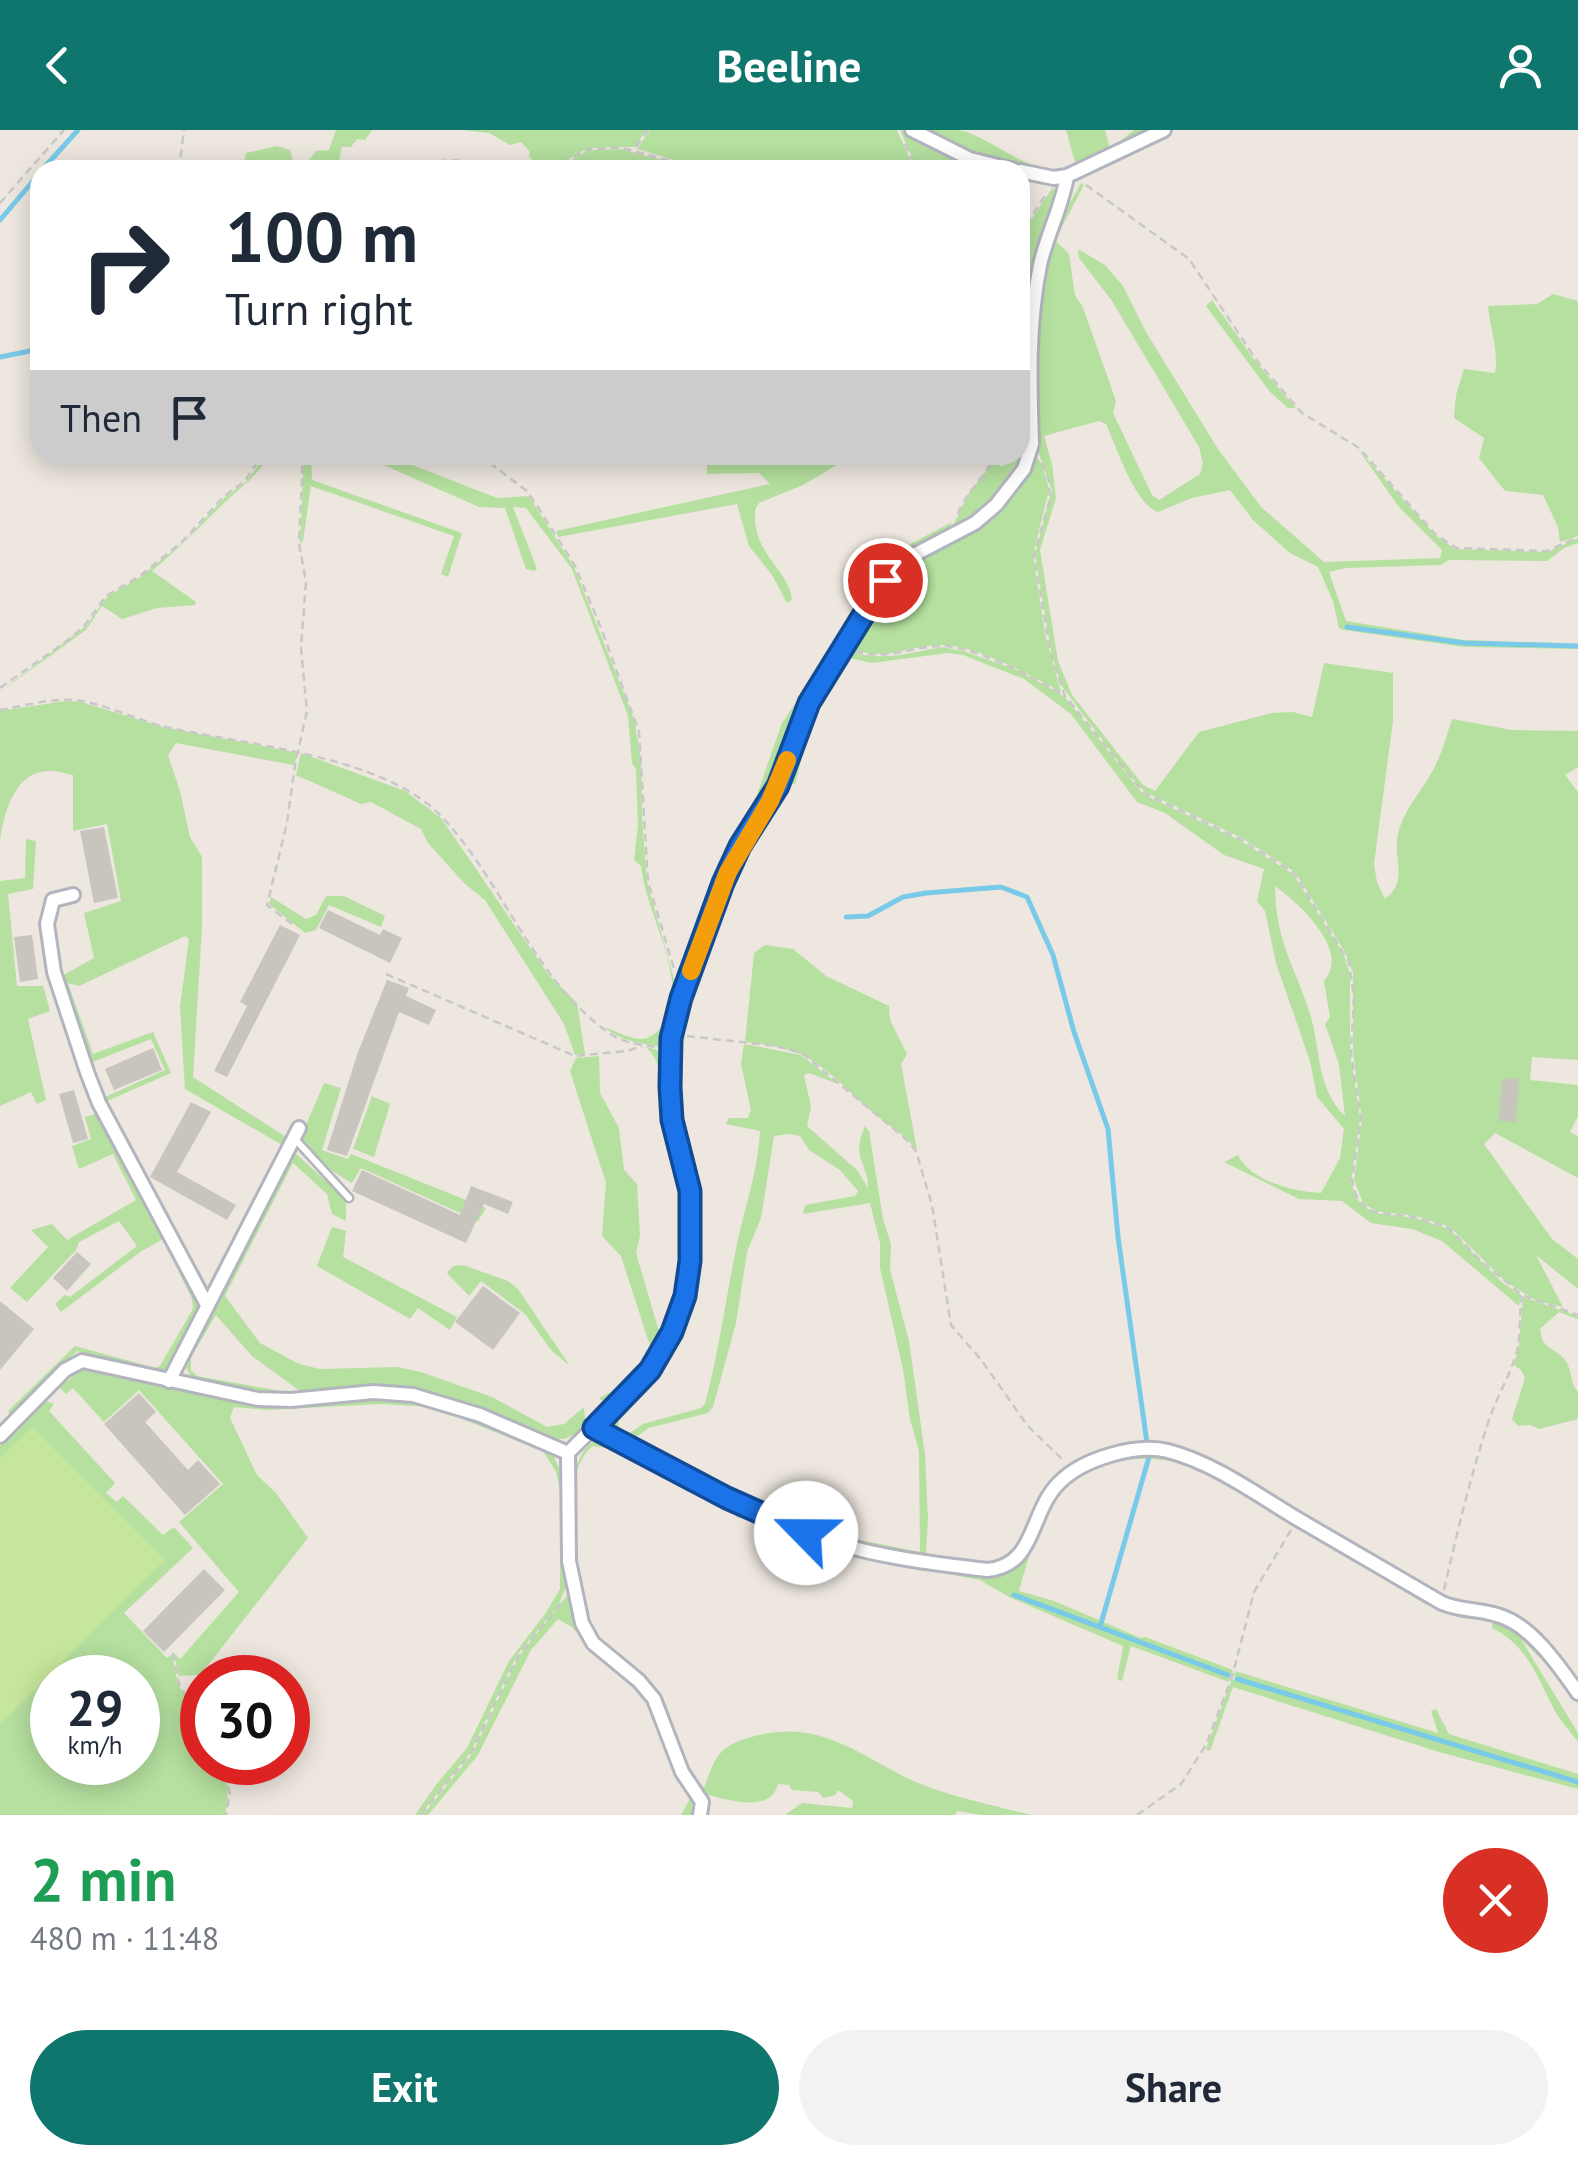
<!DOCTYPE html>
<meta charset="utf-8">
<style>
:root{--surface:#fff;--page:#f2f2f3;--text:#1f2937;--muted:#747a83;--accent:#0f766e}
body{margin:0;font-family:"PT Sans",sans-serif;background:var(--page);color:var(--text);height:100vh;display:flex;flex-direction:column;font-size:38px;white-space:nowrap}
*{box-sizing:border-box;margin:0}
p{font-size:32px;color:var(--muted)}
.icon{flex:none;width:55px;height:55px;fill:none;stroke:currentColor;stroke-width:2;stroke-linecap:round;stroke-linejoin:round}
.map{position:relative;height:1685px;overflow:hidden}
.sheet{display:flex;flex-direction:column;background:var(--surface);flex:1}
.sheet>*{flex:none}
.hud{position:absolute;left:30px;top:30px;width:1000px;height:305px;border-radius:30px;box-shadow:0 5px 25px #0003;background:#fff;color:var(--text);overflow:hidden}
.speed{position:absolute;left:30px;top:1525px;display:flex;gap:20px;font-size:50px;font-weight:700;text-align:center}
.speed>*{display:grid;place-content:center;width:130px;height:130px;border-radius:50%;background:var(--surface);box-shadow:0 5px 25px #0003;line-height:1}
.speed small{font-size:25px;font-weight:400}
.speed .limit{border:15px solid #d22;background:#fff;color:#111}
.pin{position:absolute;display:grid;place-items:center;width:85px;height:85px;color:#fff;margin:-42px;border:5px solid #fff;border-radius:50%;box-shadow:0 2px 10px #0007}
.me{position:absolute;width:110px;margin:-55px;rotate:293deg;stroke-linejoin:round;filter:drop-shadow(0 0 8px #0008)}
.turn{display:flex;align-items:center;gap:35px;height:210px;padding:0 30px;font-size:45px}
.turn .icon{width:130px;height:130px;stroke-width:2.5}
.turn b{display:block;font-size:70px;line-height:85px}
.then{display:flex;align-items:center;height:95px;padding:0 30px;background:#0003;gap:20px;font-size:38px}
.round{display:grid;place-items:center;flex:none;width:105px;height:105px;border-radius:52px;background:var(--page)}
.head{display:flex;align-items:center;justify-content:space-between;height:170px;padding:0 30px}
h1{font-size:60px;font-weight:800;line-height:75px;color:#1e9e55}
.action{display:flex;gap:20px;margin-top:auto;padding:20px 30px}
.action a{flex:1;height:115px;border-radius:60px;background:var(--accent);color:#fff;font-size:40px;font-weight:800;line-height:115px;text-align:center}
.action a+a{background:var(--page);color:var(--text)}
header{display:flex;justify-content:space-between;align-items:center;height:130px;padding:0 30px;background:var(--accent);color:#fff;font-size:45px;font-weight:800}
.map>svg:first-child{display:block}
</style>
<header><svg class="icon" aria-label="back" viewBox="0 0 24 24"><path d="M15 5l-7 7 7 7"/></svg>Beeline<svg class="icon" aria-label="person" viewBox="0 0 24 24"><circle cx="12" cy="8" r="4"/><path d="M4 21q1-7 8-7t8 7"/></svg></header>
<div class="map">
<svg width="1578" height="1685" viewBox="0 0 1578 1685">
<rect width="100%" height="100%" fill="#ede7df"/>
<g fill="#b5e09f" fill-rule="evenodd">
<polygon points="336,0 372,0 365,10 357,9 351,17 342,17 337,40 243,40 246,23 277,16 290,20 293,31 309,30 316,21 329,20"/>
<polygon points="463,0 646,0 635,17 588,18 553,38 540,40 529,26 530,22 521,12 510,15 489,3"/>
<polygon points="650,0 897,0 915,40 708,40 637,19"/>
<polygon points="900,0 993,40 918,40"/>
<path d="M919,0C931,0 946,0 958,0C996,7 1036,55 1076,35L1066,0H1105L1110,19L1134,0H1157C1127,14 1095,35 1062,41C1016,49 960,18 919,0Z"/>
<polygon points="621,19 701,40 555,40 588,20"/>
<path d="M1081,53L1084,55L1055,110L1069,124L1075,166L1082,175L1116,271L1113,283L1152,365L1159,370L1200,344L1203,333L1199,317L1112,171L1079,128L1078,119L1105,135L1123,156L1146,202L1218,319L1261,377L1324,432L1440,428L1442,420L1399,377L1358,319L1435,405L1455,419L1548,422L1578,408V413L1564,418L1547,431L1449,430L1440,435L1346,438L1329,442L1346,491L1464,510L1578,514L1464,512L1415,504L1347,498L1464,514L1578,517V519L1464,517L1344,500L1339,498L1333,471L1318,437L1290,423L1253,390L1230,360L1192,368L1158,382C1134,373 1117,318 1106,294L1099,291L1044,306L1052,334L1056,368L1040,420L1058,531L1072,565L1143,655L1155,661L1199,602L1272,583L1293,582L1312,587L1324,533L1393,543V591L1374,734L1377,752L1385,769C1410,750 1392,729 1398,704C1404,678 1425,658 1436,634C1443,620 1447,604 1452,589L1512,600L1578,601V637L1565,645L1578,662V930L1532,927L1530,950L1578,955V986L1570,1002L1578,1006V1048L1495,1003L1484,1014L1552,1109L1578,1129V1159L1536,1125L1563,1177L1537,1171L1505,1151L1450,1097L1416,1086L1376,1081L1363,1073L1354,1050L1362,989L1353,922V843L1345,822L1295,742L1242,708L1145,662L1127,643L1061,555L1051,521L1035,424L1052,360L1036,316V185L1052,105Z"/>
<path d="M1053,57L1058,67L1045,105L1028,316C1016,356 983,380 950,402L969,363L994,331L1002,337L1014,325H1020V163L1025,140V99Z"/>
<path d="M1553,164L1578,171V406L1560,412L1558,397L1543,365L1505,361L1479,328L1484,308L1454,288L1456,265L1464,239L1495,243C1499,221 1490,199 1488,176L1537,174Z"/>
<polygon points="1212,170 1256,232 1296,278 1288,278 1270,262 1206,176"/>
<polygon points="304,325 311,325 312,350 462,403 448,447 441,444 454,406 311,356 303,411 300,413"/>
<path d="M355,325H387L497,368L529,366L574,437L634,589L641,629L642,688L647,752L679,867L667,918C643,913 623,913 604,897C615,901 630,909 642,909C662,908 674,876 673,859C670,817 646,777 641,736L634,730L638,695L636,639L632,633L628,586L572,439L526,378L513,377L537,439L534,441L526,439L505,378L479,377L370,329Z"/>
<path d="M684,325H854L803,355L759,373L755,380C752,425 789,439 792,470L787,473L772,445L749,416L737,374L558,407L556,401L770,354L759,343L707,344V326Z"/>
<path d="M1036,326L1043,336L1049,360L1033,425L1045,504L1061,562C1031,546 973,513 939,515C907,516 881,533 849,517C862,496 883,453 901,439C949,403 1014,389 1036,326Z"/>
<path d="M262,330L264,333C253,350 238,359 224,373C199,398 179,418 152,441L196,472L195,475L157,478L122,489L102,476L86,500L0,562L86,496L107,467L140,447L184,412L224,368L246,352Z"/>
<polygon points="952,392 946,403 868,469 778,649 751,693 681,862 677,844 685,832 714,746 751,682 782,593 836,513 879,439 901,419"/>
<path d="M942,517L963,521L1017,540L1064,566L1143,664L1241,711L1293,744L1343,823L1350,843V922L1360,989L1351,1050L1355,1066L1361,1074L1375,1083L1415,1088L1449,1099L1503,1153L1521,1165L1519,1176L1442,1111L1412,1099L1371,1093L1342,1071L1299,1069L1224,1032L1238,1025C1250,1051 1294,1062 1321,1063L1340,1028L1344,999L1317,967L1310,931L1276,833L1265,781L1257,771L1264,739L1224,725L1165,683L1137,672L1071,584L1024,549L963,525L948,523L871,533L846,527L816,575L795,654H787L733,747L681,888L679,900L683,905H676L677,896L730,746L809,580L847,520C880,533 908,523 942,517ZM1275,756C1300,774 1351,821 1324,851L1330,887L1325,894L1339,934L1345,986C1316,958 1321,920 1310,884C1294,833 1276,814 1275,756Z"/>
<path d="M65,571L81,572L163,597L299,623L293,635L176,613L168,625L180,661L190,707L202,727V797L193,947L286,1007L282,1015L185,959L180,877L189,809L185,806L79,856L68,853L93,924L153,902L171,943L107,971L105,967L165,940L151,909L90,933L60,847L94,828L84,783L121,771L107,694L73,701V645C66,644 56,640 48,641C14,642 3,685 0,712V581Z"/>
<polygon points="301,623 405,661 441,688 548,844 577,873 585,924 575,925 564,894 485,770 465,754 428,713 421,699 371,672 361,674 296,645"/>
<polygon points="26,709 36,711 33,759 8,764 17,856 43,856 50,881 28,889 46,970 37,974 31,962 0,976 0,751 25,748"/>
<polygon points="326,766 344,766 385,786 381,797 329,775 316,800 305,803 269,774 271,767 306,789 316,785"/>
<path d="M765,815L793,819L826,846L889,876L890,890L907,924L901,934L917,1020C903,1003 886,994 870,980C820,936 814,919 745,912L754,823Z"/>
<path d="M686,907L678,916L676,983L696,1051L699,1088L694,1151L684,1195L666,1235L619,1286L618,1301L624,1307L643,1294L701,1278L705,1274C719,1221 726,1168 737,1114C745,1075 758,1041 760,1001L726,994L729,988H748L751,980L741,934L744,914L801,925L838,954L809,943L804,945L811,977L807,996L857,1040L868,1058C869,1034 850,1029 865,996L869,1001L883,1089L891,1114L890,1140L909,1211L925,1325L928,1389L926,1423C940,1425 976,1433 988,1433C1023,1432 1024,1393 1037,1369C1045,1355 1057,1344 1069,1335L1074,1337C1033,1364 1040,1398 1012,1429L983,1437L850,1413L813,1403L615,1306L612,1291L665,1227L689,1161L693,1138V1062L674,980L675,910ZM790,1004L800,1006L809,1020L840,1040L858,1061L855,1066L805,1075L803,1084L870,1073L880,1113V1138L903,1239L910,1289L919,1321L920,1422L825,1403L630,1311L649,1298L708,1283L713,1277L736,1193L747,1122L761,1088L774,1006Z"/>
<path d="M646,917L657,920L666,933L685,1062V1146L679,1176L648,1234L608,1276L599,1268L620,1257L651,1219L621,1126L602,1106L606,1053L570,941L576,928L599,926L600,963L619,998L624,1040L637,1054L640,1106L636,1123L660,1205C683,1169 686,1086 678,1044C674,1023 666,1004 663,983C659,959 666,936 646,917Z"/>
<polygon points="324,953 341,958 322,1020 348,1029 351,1024 486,1078 478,1091 361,1038 352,1053 324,1036 300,1009"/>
<polygon points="372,966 390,974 374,1027 353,1019"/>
<polygon points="100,983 200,1174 182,1214 164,1244 154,1245 77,1221 10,1284 8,1281 75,1216 155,1238 160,1236 193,1179 192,1169 163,1109 140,1122 61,1182 55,1174 65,1165 70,1167 137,1116 119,1091 79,1112 76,1120 27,1172 10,1158 48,1117 31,1100 52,1094 67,1110 136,1070 113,1024 79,1039 72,1016 91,1009 85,987"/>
<path d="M294,1022L346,1069V1091L332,1084L327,1064L293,1033L225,1166L260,1213L299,1234L320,1239L397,1237L421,1242L492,1267L547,1297L564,1294L584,1277L585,1289L581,1302L564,1309H547L418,1262L295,1267L250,1262L191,1246L186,1238L188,1225ZM216,1185L252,1226L300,1261L287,1262L197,1246L191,1240V1227Z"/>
<polygon points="332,1097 346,1101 343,1127 457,1187 450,1200 418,1178 410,1189 317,1136"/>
<polygon points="463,1135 508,1151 518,1159 570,1236 551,1220 525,1184 481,1151 469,1166 447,1143 453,1136"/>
<path d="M1523,1167L1578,1186V1189L1559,1182L1540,1199C1542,1221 1554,1216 1565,1230C1573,1241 1569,1252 1578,1262V1289L1539,1299L1530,1295L1518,1296L1512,1289L1525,1248L1521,1240L1514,1235L1519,1215Z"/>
<polygon points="82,1240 247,1272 380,1267 439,1275 545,1317 553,1325 563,1346 566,1457 558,1476 517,1525 470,1623 420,1685 415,1685 435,1656 467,1618 509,1531 545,1484 560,1459 560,1360 556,1342 543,1321 432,1277 380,1274 267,1280 234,1277 230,1288 257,1345 276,1363 308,1408 200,1545 179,1546 174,1523 180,1529 239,1462 179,1392 223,1354 139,1260 104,1292 73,1258 66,1264 59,1257"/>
<path d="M46,1271L54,1274L49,1281L115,1353L106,1363L117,1372L123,1366L163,1405L174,1397L193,1418L124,1483L167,1528L172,1524L178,1554L202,1596V1632L219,1633C230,1651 229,1665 225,1685H0V1594L164,1430L32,1298L0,1329V1316ZM52,1548H138V1632H52Z"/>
<path d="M594,1311L608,1312L768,1390L839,1417L989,1446C1030,1443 1030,1410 1045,1381C1056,1359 1073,1344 1096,1335C1172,1303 1232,1354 1295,1391L1293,1394C1261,1375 1227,1350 1192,1337C1145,1320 1081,1328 1052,1374C1038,1396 1026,1435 1019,1461L1054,1471L1141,1508L1145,1507L1233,1540L1231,1545L1043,1476L1230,1547L1229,1552L1131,1516L1122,1551L1117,1549L1123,1516L1009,1467L980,1450L849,1425L752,1387L738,1388L723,1375L606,1318L593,1316C556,1342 571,1471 596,1505C614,1530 648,1540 662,1567C679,1598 676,1632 704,1657C708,1649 711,1637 716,1629C724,1615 740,1610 755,1606C830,1586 869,1637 934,1659C966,1670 999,1677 1032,1685H982L957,1681L955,1685H785L802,1673L852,1678L853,1671L838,1660L835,1665L824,1668L818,1662L792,1660L789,1655L778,1654C771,1685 724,1669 701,1663C688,1647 677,1629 671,1609C666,1594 665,1580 656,1566C641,1542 612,1532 595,1508C570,1473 553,1337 594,1311Z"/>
<path d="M1297,1393L1412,1461L1499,1488L1531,1511L1578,1567V1574L1554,1542L1521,1509L1578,1603V1612C1572,1604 1564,1595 1558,1586C1538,1552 1531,1517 1492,1498L1493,1491L1462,1488L1425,1474L1295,1395Z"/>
<polygon points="569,1463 575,1486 648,1565 696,1670 698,1685 681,1685 690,1669 661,1610 653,1580 641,1562 603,1532 572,1497 558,1489 531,1520 478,1625 428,1685 423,1685 472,1624 519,1526"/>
<polygon points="1235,1541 1438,1603 1431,1581 1436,1579 1449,1604 1578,1644 1578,1651 1234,1546"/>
<polygon points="1232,1549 1578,1654 1578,1659 1439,1622 1233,1557 1210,1621 1206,1619"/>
</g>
<polygon fill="#c6e69b" points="32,1297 165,1430 0,1594 0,1329"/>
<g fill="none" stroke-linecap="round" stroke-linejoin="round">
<g stroke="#79cae8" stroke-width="5">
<polyline points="42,40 78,0"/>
<polyline points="0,90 40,43"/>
<polyline points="0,227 40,219"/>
<polyline points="1347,497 1464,513 1578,516"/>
<polyline points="846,787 868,786 903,767 926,763 1001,757 1027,767 1053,825 1074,902 1108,999 1118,1107 1147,1313"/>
<polyline points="1014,1465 1228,1545"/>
<polyline points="1100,1497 1149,1327"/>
<polyline points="1237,1549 1578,1652"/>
</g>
</g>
<g fill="#c8c4be">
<polygon points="104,697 118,768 94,773 80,701"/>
<polygon points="328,780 380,805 383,799 402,808 390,833 319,798"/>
<polygon points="280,795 300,805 227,947 214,941 247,876 240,872"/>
<polygon points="32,805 38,849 20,852 14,807"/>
<polygon points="387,850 409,858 406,866 436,880 429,895 399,882 347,1026 327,1020 358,922"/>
<polygon points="153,918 162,940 114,960 105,939"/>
<polygon points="1502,948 1519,949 1516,992 1499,991"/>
<polygon points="74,960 88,1009 73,1013 59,964"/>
<polygon points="191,972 211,982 177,1042 236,1075 227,1090 150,1047"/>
<polygon points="362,1040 460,1085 471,1056 513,1072 508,1084 484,1074 466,1113 352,1061"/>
<polygon points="77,1122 91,1134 67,1161 53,1148"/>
<polygon points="483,1156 520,1183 493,1220 455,1192"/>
<polygon points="0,1171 34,1199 0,1240"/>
<polygon points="139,1263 156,1282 145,1292 188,1340 198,1330 220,1354 185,1385 104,1294"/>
<polygon points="204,1439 225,1460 164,1522 143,1501"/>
</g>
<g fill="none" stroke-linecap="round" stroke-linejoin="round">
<g stroke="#b2b5be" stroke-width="11">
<polyline id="lane" points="295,1009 349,1068"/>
</g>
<g stroke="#b2b5be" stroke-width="18">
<g id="street">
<polyline points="912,0 970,29 1014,40"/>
<polyline points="1020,41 1054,48 1067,46 1164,0"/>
<polyline points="73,765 53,770 47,794 54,842 87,942 99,973 206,1173"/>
<polyline points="169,1251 299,998"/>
<path d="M594,1298C672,1341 752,1387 836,1413C884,1428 938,1434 987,1440C1037,1436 1029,1381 1060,1352C1083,1329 1136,1313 1168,1321C1214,1333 1256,1364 1296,1388C1345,1417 1394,1445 1442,1473C1461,1481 1479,1479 1497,1485C1531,1494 1559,1536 1578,1563"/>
<polyline points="0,1306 65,1240 82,1231 258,1269 291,1270 373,1262 413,1265 480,1285 568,1323"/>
<path d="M700,1685L702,1672L682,1642L654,1569L639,1551L593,1513L582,1493L569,1431L568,1323L650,1241L681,1180L688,1151L691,1082L688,1046L672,990L671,908L681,868L727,742L779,655L809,573L823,547L885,450L910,427L975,393L996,375L1024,339L1032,314C1030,253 1028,195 1040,135C1047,104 1062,77 1067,46"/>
</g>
</g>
<g stroke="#c8c8c8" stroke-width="2.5" stroke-dasharray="8 5" stroke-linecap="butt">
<polyline points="905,14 917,40"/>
<polyline points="636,17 648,0"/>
<polyline points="179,40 184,0"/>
<path d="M414,40C442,27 462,27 490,40"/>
<polyline points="551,40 588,19 622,18 705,40"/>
<polyline points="1086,55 1189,129 1257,231 1302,283 1359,318 1435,404 1456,418 1547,421 1578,407"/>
<polyline points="0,73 64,0"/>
<polyline points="1024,133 1024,98 1047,63"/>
<polyline points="479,325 527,361 536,374 575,436 601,498 639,602 648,752 675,842"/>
<polyline points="1042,333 1049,351 1050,369 1034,425 1050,521 1065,566 1144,663 1242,710 1294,743 1349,832 1354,867 1351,922 1361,989 1352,1050 1356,1065 1362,1074 1375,1082 1415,1087 1449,1098 1481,1131 1522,1165 1578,1185"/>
<path d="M958,384C966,361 986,347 995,325"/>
<path d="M855,521C886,531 909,517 940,516C973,515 1036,549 1064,565"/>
<polyline points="0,558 68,510 85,495 106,466 140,446 183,411 223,367 245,351 262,325"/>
<path d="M0,580C24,576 51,568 75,570C102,573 135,589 162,596C242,615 380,624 440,685C503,750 534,853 612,905C625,913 641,915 656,917"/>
<polyline points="292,794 267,775 287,693 295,635 307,581 301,518 306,452 299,413 303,325"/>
<polyline points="386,844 575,926 627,921 642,916"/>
<polyline points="687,906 776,916 802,923 906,1009 916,1021 932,1075 951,1195 982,1231 1027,1295 1063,1330"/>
<path d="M1444,1460C1457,1403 1470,1348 1488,1293C1496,1267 1510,1247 1517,1221C1521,1204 1519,1184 1522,1166"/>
<polyline points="173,1523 179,1554 202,1593"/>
<polyline points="220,1632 230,1663 226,1685"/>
<polyline points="421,1685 471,1623 518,1526 562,1472"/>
<polyline points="1137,1685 1181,1654 1206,1615 1232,1547 1254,1462 1291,1400"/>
</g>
<use href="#lane" stroke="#fff" stroke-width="6"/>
<use href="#street" stroke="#fff" stroke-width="12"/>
</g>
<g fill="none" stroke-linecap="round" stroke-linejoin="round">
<g stroke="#114b97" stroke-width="25">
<polyline id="route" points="806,1403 727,1368 594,1298 650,1240 672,1202 685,1166 690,1131 690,1061 672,990 670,957 671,908 681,868 723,753 740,716 778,656 809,573 885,450"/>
</g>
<use href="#route" stroke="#1a73e8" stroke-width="18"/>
<polyline stroke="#f59e0b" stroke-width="18" points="691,841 728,742 770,671 787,630"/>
</g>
</svg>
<div class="speed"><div>29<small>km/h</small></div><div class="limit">30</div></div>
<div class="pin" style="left:885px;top:450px;background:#d93025"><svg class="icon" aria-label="arrive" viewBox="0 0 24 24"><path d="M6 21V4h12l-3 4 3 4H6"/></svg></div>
<svg class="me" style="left:806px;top:1403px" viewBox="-20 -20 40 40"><circle r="19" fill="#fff"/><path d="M0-13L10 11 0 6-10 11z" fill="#1a73e8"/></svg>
<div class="hud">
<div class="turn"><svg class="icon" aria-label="right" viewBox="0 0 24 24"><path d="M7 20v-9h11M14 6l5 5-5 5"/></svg><div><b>100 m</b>Turn right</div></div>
<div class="then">Then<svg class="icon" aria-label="arrive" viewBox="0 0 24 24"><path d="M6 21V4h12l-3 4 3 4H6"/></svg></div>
</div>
</div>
<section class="sheet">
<div class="head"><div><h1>2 min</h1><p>480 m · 11:48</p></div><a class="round" style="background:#d93025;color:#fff"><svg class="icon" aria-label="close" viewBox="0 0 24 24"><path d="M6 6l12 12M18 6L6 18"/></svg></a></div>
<div class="action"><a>Exit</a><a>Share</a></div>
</section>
